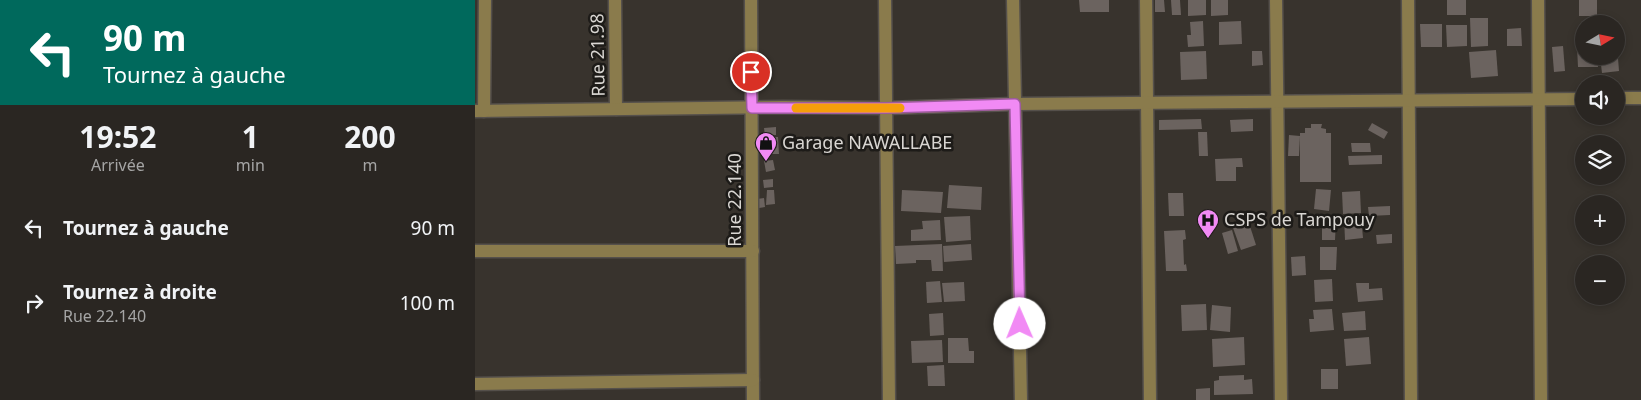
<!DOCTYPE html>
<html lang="fr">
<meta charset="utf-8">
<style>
:root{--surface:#2a2622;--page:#36322f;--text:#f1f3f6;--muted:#a5a5a5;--line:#464340}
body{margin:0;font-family:"Noto Sans",sans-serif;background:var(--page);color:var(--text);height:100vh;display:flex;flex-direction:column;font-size:19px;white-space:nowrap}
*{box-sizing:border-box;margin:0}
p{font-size:16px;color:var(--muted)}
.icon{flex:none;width:28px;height:28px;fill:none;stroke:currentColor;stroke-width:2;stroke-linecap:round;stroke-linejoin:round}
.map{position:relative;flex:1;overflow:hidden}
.details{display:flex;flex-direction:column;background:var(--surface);width:475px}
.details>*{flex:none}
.guide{background:#00695c;color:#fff;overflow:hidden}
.needle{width:32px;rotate:80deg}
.buttons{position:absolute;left:1100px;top:15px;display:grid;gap:10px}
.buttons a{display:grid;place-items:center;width:50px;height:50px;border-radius:50%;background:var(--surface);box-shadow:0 2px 8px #0003,0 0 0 1px var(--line);font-size:25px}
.pin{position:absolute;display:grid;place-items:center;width:42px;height:42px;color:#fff;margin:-21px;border:2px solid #fff;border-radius:50%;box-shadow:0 1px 5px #0007}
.me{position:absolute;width:55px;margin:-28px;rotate:359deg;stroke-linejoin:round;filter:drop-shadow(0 0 4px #0008)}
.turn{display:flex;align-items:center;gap:18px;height:105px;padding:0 20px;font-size:22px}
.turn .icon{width:65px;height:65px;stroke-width:2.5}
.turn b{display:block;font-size:35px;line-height:42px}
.eta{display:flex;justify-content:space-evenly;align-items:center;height:85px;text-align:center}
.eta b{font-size:30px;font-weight:700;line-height:35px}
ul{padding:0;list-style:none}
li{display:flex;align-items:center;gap:15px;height:75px;padding:0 20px}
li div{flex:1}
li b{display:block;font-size:19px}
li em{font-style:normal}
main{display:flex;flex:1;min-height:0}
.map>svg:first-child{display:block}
</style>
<main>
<section class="details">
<div class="guide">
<div class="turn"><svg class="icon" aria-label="left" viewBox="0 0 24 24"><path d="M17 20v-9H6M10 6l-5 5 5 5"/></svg><div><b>90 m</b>Tournez à gauche</div></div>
</div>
<div class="eta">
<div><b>19:52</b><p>Arrivée</p></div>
<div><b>1</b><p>min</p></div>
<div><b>200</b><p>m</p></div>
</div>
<ul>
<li><svg class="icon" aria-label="left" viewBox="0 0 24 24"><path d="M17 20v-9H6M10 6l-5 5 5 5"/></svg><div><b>Tournez à gauche</b></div><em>90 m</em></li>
<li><svg class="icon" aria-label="right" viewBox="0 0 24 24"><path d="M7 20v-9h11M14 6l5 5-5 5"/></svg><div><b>Tournez à droite</b><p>Rue 22.140</p></div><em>100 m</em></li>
</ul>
</section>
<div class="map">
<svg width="1166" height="400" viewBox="0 0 1166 400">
<rect width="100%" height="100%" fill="#38332d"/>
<g fill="#6b635f">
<polygon points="604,0 634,0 634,12 605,12"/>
<polygon points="680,0 689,0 690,12 680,12"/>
<polygon points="696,0 705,0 706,15 697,15"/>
<polygon points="713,0 731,0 731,15 713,16"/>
<polygon points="736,0 753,0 753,15 736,16"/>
<rect x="972" y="0" width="19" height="15"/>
<rect x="1104" y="0" width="18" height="16"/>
<polygon points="995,18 1013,18 1013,46 996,47"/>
<polygon points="728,21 729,46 713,47 712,35 716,35 715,22"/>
<polygon points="766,21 767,44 744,45 744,22"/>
<polygon points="945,24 967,24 967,47 946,47"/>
<polygon points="971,25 992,25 992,46 972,47"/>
<polygon points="1046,28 1047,46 1032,46 1032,29"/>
<polygon points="1109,28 1109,43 1104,43 1104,29"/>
<polygon points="1088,46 1090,71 1079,72 1077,47"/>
<polygon points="1102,47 1109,47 1109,56 1122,56 1123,67 1103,67"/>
<polygon points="1021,50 1023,76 996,78 994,52"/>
<polygon points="731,51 732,79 706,80 705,52"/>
<polygon points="777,51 787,51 788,65 777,66"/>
<polygon points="1125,56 1139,56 1139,59 1143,58 1144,71 1127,73"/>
<polygon points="726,119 727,129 684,130 684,120"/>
<polygon points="778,119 778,131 756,132 755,120"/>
<polygon points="897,123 913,132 909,139 893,130"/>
<polygon points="836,124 847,124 846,128 851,129 851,133 856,133 856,182 825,182 825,133 830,133 830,128 836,128"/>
<polygon points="301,127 301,135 290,136 289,128"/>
<polygon points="723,132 732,132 733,156 724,156"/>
<polygon points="814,135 825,136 824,156 813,156"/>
<polygon points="290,137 303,137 304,154 291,154"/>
<polygon points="876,143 895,143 896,152 877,152"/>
<polygon points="907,155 907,164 874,165 873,156"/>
<polygon points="767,158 768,167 761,167 761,181 741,181 740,159"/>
<polygon points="298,160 300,170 291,172 289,161"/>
<polygon points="298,179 298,187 289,188 288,180"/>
<polygon points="474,185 507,187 506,210 472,208"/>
<polygon points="841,189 856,190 854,211 839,209"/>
<polygon points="292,190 299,190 300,204 291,205"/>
<polygon points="427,190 468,192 466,213 426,211"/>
<polygon points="885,191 886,213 868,214 867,192"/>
<polygon points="693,193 708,193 709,216 694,216"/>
<polygon points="289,198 290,207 284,208 282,199"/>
<polygon points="915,206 915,215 894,216 893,207"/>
<polygon points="495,216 496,240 471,242 469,217"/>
<polygon points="886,216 888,238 870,240 869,217"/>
<polygon points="847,218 861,219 860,240 847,240"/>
<polygon points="465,220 466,240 436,241 436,230 448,229 447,221"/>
<polygon points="773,220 781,245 766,250 757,225"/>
<polygon points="710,230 711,239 708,240 709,265 711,264 712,271 691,271 689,231"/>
<polygon points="757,230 763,251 753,254 747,233"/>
<polygon points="917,234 917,243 902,244 901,235"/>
<polygon points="467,244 468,271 457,271 456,260 441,260 441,263 421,264 420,246"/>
<polygon points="496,244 497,260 469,262 468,246"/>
<polygon points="845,247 862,247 861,270 845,270"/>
<polygon points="830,256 831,275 817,276 816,257"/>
<polygon points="857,279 858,301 840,302 839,280"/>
<polygon points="465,281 467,302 452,303 451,282"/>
<polygon points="489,282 490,301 469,302 467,283"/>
<polygon points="881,283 894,283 894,289 907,288 908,300 883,302"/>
<polygon points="731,304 732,330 707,331 706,305"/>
<polygon points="737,305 756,307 755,332 735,330"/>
<polygon points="857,309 859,330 835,332 834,319 839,319 838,310"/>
<polygon points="890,311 891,330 869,331 867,313"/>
<polygon points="468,313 469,335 455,336 454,314"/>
<polygon points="769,337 770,365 738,367 737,339"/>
<polygon points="894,337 896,364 871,366 869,339"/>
<polygon points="473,338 493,338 494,351 499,351 499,363 473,363"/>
<polygon points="467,340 468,362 437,363 436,341"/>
<polygon points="469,365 470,386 453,386 452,366"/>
<rect x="846" y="369" width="17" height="20"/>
<polygon points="769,375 769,380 777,379 778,394 739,395 739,381 744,380 744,376"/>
<polygon points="735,388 735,400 721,400 721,389"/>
</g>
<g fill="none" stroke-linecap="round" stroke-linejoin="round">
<g stroke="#55504b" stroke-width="15">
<g id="minor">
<polyline points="140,0 141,109"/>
<polyline points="276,0 278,400"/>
<polyline points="410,0 414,400"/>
<polyline points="538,0 546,400"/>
<polyline points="671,0 675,400"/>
<polyline points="801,0 806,400"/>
<polyline points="933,0 936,400"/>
<polyline points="1063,0 1066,400"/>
<polyline points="1141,98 1166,98"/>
<polyline points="0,111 308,107 411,108 539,104 1109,99"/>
<polyline points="9,111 10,0"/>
<polyline points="0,251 278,251"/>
<polyline points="0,384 278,380"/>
</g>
</g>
<use href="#minor" stroke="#8a7b4c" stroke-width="12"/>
</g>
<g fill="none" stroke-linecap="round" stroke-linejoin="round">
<g stroke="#9d5a9f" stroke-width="12">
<polyline id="route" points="276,72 277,108 411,108 540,104 545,324"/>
</g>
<use href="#route" stroke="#f18af4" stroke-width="9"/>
<polyline stroke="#f59e0b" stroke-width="9" points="321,108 425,108"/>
</g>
<defs>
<g id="shop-pin" transform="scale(1.125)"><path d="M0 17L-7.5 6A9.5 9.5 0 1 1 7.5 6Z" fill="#f18af4" stroke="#1d1b18"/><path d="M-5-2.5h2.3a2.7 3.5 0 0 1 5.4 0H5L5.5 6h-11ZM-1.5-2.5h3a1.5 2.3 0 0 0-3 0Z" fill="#111"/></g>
<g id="hospital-pin" transform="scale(1.125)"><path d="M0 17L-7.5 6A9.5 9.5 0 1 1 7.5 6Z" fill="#f18af4" stroke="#1d1b18"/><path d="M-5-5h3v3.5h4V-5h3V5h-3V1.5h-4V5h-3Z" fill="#111"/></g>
</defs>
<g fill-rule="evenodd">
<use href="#shop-pin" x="291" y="143"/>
<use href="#hospital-pin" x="733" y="220"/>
</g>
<g text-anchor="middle" stroke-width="5" stroke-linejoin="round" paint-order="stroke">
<g font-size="18" fill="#d9d6d2" stroke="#1d1b18">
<text transform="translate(123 55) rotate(-91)" y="6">Rue 21.98</text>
<text transform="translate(260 200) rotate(-90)" y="6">Rue 22.140</text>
</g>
<g font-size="18" fill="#d9d6d2" stroke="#1d1b18" text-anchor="start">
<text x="307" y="149">Garage NAWALLABE</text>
<text x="749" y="226">CSPS de Tampouy</text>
</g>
</g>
</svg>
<div class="buttons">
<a><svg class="needle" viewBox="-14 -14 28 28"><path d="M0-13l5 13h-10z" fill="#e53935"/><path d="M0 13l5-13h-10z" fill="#a5a5a5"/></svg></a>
<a><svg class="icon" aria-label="sound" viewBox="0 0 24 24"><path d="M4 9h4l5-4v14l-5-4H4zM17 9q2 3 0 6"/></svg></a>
<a><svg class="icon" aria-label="layers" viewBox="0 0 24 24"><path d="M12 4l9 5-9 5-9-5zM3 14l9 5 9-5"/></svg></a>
<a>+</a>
<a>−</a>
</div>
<div class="pin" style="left:276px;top:72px;background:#d93025"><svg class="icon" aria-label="arrive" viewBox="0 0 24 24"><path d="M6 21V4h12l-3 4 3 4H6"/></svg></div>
<svg class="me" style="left:545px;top:324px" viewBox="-20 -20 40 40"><circle r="19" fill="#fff"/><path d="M0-13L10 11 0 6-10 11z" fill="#f18af4"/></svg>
</div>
</main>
